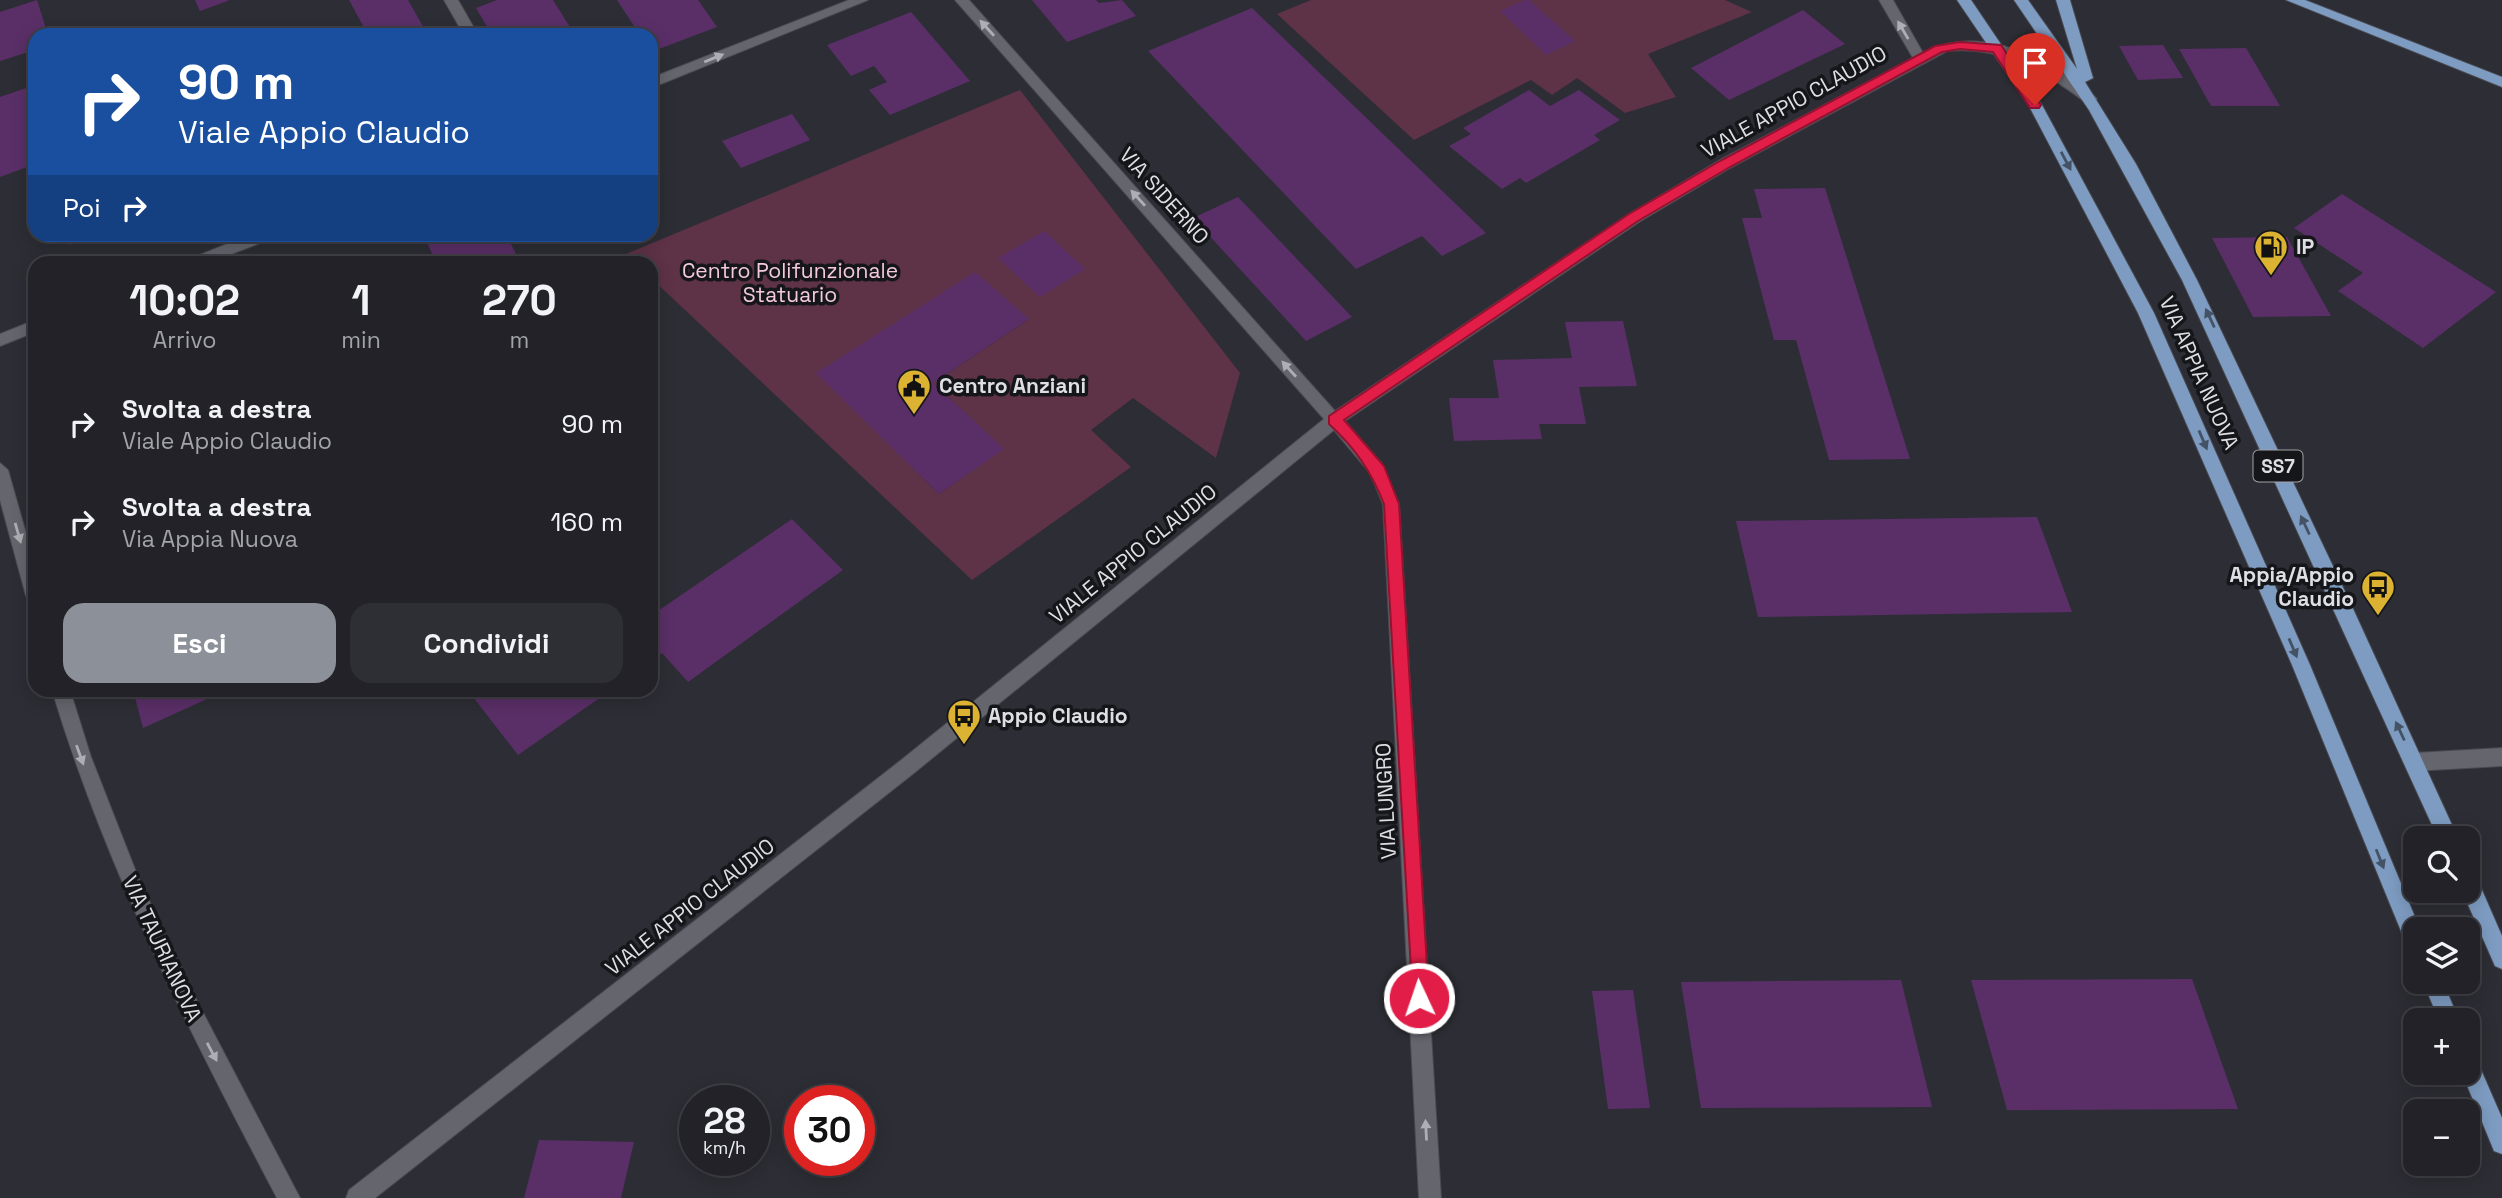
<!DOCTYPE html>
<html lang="it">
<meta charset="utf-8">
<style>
:root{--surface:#222228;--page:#2e2f34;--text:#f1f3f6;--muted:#a2a4a8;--line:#3f3f45;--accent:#8c9099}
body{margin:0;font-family:"Space Grotesk",sans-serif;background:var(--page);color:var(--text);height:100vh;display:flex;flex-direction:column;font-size:26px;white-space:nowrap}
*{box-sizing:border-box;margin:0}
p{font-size:23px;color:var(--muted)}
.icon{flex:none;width:38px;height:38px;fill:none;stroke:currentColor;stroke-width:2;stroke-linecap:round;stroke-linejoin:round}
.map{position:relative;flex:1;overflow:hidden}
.sheet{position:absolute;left:28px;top:256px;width:630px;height:441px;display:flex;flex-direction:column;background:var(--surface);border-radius:21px;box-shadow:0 4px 18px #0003,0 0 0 2px var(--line)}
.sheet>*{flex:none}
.guide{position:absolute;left:28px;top:28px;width:630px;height:214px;border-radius:21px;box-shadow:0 4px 18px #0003,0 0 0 2px var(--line);background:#1a4fa0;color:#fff;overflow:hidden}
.buttons{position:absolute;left:2403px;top:826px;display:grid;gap:14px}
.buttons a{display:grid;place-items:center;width:77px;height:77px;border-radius:14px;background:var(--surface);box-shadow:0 4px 18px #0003,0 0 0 2px var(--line);font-size:35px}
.speed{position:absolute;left:679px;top:1085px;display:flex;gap:14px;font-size:35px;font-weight:700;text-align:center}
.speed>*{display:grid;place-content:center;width:91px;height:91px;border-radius:50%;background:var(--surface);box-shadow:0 4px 18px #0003,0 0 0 2px var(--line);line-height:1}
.speed small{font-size:18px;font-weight:400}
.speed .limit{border:10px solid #d22;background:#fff;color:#111}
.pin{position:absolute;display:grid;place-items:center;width:60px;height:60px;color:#fff;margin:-72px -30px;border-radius:50% 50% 50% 0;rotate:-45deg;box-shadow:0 0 7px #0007}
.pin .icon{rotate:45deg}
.me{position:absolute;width:77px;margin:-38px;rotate:357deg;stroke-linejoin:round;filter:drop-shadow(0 0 5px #0008)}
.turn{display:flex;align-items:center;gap:24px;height:147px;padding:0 35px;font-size:32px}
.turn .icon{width:91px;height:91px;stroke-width:2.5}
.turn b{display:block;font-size:49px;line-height:60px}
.then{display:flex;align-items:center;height:66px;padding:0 35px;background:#0003;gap:14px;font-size:26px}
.eta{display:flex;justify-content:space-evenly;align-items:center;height:119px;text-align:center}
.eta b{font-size:42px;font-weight:700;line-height:49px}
.action{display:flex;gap:14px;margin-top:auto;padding:14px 35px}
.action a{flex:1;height:80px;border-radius:21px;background:var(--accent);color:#fff;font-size:28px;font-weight:700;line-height:80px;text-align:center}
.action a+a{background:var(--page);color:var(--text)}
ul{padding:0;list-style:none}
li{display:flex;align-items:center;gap:21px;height:98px;padding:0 35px}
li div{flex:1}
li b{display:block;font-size:26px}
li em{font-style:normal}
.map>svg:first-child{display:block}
</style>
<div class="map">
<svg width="2502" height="1198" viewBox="0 0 2502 1198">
<rect width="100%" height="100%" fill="#2d2d35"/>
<g fill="#5e3247" fill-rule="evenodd">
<polygon points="1311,0 1725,0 1752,12 1648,54 1676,97 1625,113 1577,78 1552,95 1531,80 1414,140 1277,14"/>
<path d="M1020,90L1240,373L1216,458L1133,398L1091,430L1131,467L972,580L651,278V262H635L626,254ZM1029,319L933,383L1003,449L939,494L817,373Z"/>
</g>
<g fill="#5a2f68">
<polygon points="37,0 48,35 35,35 35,50 0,61 0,12"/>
<polygon points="195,0 230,0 200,11"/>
<polygon points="349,0 408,0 428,35 368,35"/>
<polygon points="497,0 553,0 575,35 492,35 476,8"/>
<polygon points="617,0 698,0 717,27 651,52 651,35 640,35"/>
<polygon points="1032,0 1096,0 1099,3 1122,0 1136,16 1067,42"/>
<polygon points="1525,0 1529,0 1575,41 1546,55 1500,11"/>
<polygon points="1252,8 1486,233 1442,256 1422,236 1356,269 1148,51"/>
<polygon points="1803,10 1845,44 1729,100 1691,68"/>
<polygon points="911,12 970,81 890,115 869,90 887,82 874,66 851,76 827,45"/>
<polygon points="2163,45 2183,78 2138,80 2119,46"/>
<polygon points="2246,48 2280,106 2211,106 2179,49"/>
<polygon points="35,85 35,164 0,177 0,97"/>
<polygon points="1529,90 1550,106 1579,90 1620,120 1594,135 1600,140 1526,183 1520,178 1502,189 1449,146 1471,134 1463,128"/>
<polygon points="792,114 810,140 741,168 722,141"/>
<polygon points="1825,188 1910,459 1829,460 1796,340 1774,340 1742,218 1762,218 1754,189"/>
<polygon points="2342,194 2496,292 2423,348 2338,291 2363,273 2294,228"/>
<polygon points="1238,197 1352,317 1306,341 1193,218"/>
<polygon points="1044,231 1085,269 1040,297 998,258"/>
<polygon points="66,234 96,234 96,235 69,245"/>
<polygon points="423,234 506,234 520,262 436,262"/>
<polygon points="2287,237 2331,316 2253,317 2212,238"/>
<polygon points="975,272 1029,319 933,383 1004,449 939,494 816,373"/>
<polygon points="1623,321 1637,386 1579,387 1586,424 1539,424 1542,439 1454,441 1449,398 1499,398 1493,360 1572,358 1565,322"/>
<polygon points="2037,517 2072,612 1758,617 1736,521"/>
<polygon points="792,519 843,570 688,682 662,653 651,661 651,609 655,613"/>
<polygon points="133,690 227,690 143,728"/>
<polygon points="475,690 611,690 518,755 470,693"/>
<polygon points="2192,979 2238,1109 2007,1110 1971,980"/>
<polygon points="1901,980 1932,1107 1701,1108 1681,982"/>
<polygon points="1633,990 1650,1108 1608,1109 1592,991"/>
<polygon points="539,1140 634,1142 621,1198 524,1198"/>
</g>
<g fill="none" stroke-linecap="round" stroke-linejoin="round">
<g stroke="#494951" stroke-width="2">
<g id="minor">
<polygon points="444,0 458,0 478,35 464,35"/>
<polygon points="849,0 868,0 651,88 651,78"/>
<path d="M955,0H969L1335,411L1629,214L1720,160L1913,58L1879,0H1893L1923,53C1970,28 2025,47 2067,76C2077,82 2089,89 2097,99L2095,102H2085C2043,70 2002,46 1947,51L1730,168L1639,222L1345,421L1382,464L1399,504L1441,1198H1419L1383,504L1370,473L1334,430L914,773L375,1198H346L349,1190L900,761L1324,419Z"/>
<polygon points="252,234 275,234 273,238 211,262 190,262 192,258"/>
<polygon points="35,320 35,332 0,346 0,334"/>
<polygon points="0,463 8,470 35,565 35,603 29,601 26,596 0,500"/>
<path d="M52,690H70L91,757L140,882L199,1005L300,1198H277C190,1033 106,869 52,690Z"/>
<polygon points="2502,748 2502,766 2414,771 2407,768 2405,762 2407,756 2414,753"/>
</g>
</g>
<g stroke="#494951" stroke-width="2">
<g id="major">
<polygon points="1957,0 1971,0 2042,105 2154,313 2310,665 2420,929 2415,929 2415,951 2408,948 2292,665 2138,313 2029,106"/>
<polygon points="2014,0 2028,0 2077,69 2056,0 2070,0 2093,78 2085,82 2136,164 2197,280 2349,600 2458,838 2438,838 2182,280 2089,110"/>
<polygon points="2286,0 2305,0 2502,77 2502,87"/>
<polygon points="2468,872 2475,874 2502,936 2502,969 2495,966 2462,891 2468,891"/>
<polygon points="2423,982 2443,982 2459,1020 2439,1020"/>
<polygon points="2468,1053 2475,1056 2502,1118 2502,1154 2494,1151 2462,1073 2468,1073"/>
</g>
</g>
<use href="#minor" fill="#65656e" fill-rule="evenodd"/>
<use href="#major" fill="#7e9cc2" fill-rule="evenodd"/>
</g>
<defs><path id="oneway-solid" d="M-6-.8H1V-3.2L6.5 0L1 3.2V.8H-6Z" transform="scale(1.75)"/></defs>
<g fill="#aeaeb5">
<use href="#oneway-solid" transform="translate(987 28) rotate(-132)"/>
<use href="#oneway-solid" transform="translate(1903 30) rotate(-120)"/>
<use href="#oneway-solid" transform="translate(714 58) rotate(-22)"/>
<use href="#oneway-solid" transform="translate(1138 198) rotate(-132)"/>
<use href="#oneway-solid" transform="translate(1289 369) rotate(-132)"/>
<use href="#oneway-solid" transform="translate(18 533) rotate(74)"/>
<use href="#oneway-solid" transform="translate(80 755) rotate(70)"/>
<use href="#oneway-solid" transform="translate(212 1052) rotate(62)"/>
<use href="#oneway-solid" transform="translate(1426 1130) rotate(-93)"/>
</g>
<g fill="#445265">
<use href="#oneway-solid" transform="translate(2066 161) rotate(62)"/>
<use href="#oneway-solid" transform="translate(2210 318) rotate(-115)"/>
<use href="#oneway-solid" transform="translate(2203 440) rotate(67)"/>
<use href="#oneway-solid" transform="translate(2305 525) rotate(-115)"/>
<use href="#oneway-solid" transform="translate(2293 648) rotate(67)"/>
<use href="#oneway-solid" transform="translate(2400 731) rotate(-115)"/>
<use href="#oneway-solid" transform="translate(2380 859) rotate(68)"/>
</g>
<path fill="#e11d48" stroke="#92132f" stroke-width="2" d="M1960,42L2001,45L2041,105L2039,108H2030L1993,52L1960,49L1942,52L1730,167L1638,221L1344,420L1384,466L1399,504L1429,998L1426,1004L1419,1007L1413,1004L1384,504C1371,471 1355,448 1329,424V416L1629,214L1720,161L1935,46Z"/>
<defs>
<g id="fuel-pin" transform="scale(1.75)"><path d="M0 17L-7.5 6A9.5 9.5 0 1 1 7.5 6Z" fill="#dcb233" stroke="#151619"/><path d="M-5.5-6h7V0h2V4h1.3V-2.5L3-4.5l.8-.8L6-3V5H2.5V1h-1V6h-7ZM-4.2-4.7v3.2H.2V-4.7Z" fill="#111"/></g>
<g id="civic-pin" transform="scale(1.75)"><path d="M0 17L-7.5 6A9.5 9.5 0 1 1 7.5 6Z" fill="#dcb233" stroke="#151619"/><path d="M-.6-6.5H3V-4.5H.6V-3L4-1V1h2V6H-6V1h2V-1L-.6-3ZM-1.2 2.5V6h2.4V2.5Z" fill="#111"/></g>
<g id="bus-pin" transform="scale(1.75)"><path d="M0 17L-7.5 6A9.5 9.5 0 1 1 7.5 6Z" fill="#dcb233" stroke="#151619"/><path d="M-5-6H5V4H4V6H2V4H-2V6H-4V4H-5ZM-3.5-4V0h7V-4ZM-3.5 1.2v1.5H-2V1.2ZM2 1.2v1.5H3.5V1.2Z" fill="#111"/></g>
</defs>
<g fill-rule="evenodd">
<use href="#fuel-pin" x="2271" y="247"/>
<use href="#civic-pin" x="914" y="386"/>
<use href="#bus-pin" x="2378" y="587"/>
<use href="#bus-pin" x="964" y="716"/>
</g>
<g text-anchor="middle" stroke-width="7" stroke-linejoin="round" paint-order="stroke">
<rect fill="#151619" stroke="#a2a2a7" stroke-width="2" x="2253.5" y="450.5" width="49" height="31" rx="5"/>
<g font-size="19" font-weight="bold" fill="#dedee4">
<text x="2278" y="473">SS7</text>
</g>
<g font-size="21" fill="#dedee4" stroke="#151619">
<text transform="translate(1794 102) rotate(-29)" y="7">VIALE APPIO CLAUDIO</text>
<text transform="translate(1164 196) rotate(48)" y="7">VIA SIDERNO</text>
<text transform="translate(2199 373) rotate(66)" y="7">VIA APPIA NUOVA</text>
<text transform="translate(1133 554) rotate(-39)" y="7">VIALE APPIO CLAUDIO</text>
<text transform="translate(1386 801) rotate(-93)" y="7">VIA LUNGRO</text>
<text transform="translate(690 907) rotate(-38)" y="7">VIALE APPIO CLAUDIO</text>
<text transform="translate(162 949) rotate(65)" y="7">VIA TAURIANOVA</text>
</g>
<g font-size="21" font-weight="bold" fill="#dedee4" stroke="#151619" text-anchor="start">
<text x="2296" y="254">IP</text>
<text x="939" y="393">Centro Anziani</text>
<text x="2354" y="582" text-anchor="end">Appia/Appio<tspan x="2354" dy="24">Claudio</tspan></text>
<text x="988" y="723">Appio Claudio</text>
</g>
<g font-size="21" fill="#f4c9dc" stroke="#151619">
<text x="790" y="278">Centro Polifunzionale<tspan x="790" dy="24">Statuario</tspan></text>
</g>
</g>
</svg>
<div class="buttons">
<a><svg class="icon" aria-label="search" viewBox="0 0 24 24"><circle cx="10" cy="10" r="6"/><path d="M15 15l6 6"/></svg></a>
<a><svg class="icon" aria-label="layers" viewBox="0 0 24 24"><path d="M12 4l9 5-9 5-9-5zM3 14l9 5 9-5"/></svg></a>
<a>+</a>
<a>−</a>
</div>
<div class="speed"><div>28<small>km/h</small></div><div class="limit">30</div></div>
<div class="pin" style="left:2035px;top:105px;background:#d93025"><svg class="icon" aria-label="arrive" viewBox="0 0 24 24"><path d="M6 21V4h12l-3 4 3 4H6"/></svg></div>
<svg class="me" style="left:1419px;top:998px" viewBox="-20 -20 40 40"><circle r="17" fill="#e11d48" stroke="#fff" stroke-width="3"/><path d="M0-11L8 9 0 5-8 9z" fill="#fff"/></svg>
<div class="guide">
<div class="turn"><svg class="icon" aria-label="right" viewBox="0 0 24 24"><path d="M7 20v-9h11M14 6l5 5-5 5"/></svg><div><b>90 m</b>Viale Appio Claudio</div></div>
<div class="then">Poi<svg class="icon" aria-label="right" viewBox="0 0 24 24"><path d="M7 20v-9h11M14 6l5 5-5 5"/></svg></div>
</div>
<section class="sheet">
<div class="eta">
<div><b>10:02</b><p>Arrivo</p></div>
<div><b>1</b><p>min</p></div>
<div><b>270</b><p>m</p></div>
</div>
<ul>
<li><svg class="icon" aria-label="right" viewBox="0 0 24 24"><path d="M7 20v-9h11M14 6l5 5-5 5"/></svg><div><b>Svolta a destra</b><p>Viale Appio Claudio</p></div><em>90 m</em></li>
<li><svg class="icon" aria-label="right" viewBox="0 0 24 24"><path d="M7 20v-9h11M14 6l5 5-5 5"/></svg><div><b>Svolta a destra</b><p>Via Appia Nuova</p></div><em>160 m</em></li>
</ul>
<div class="action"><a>Esci</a><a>Condividi</a></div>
</section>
</div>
